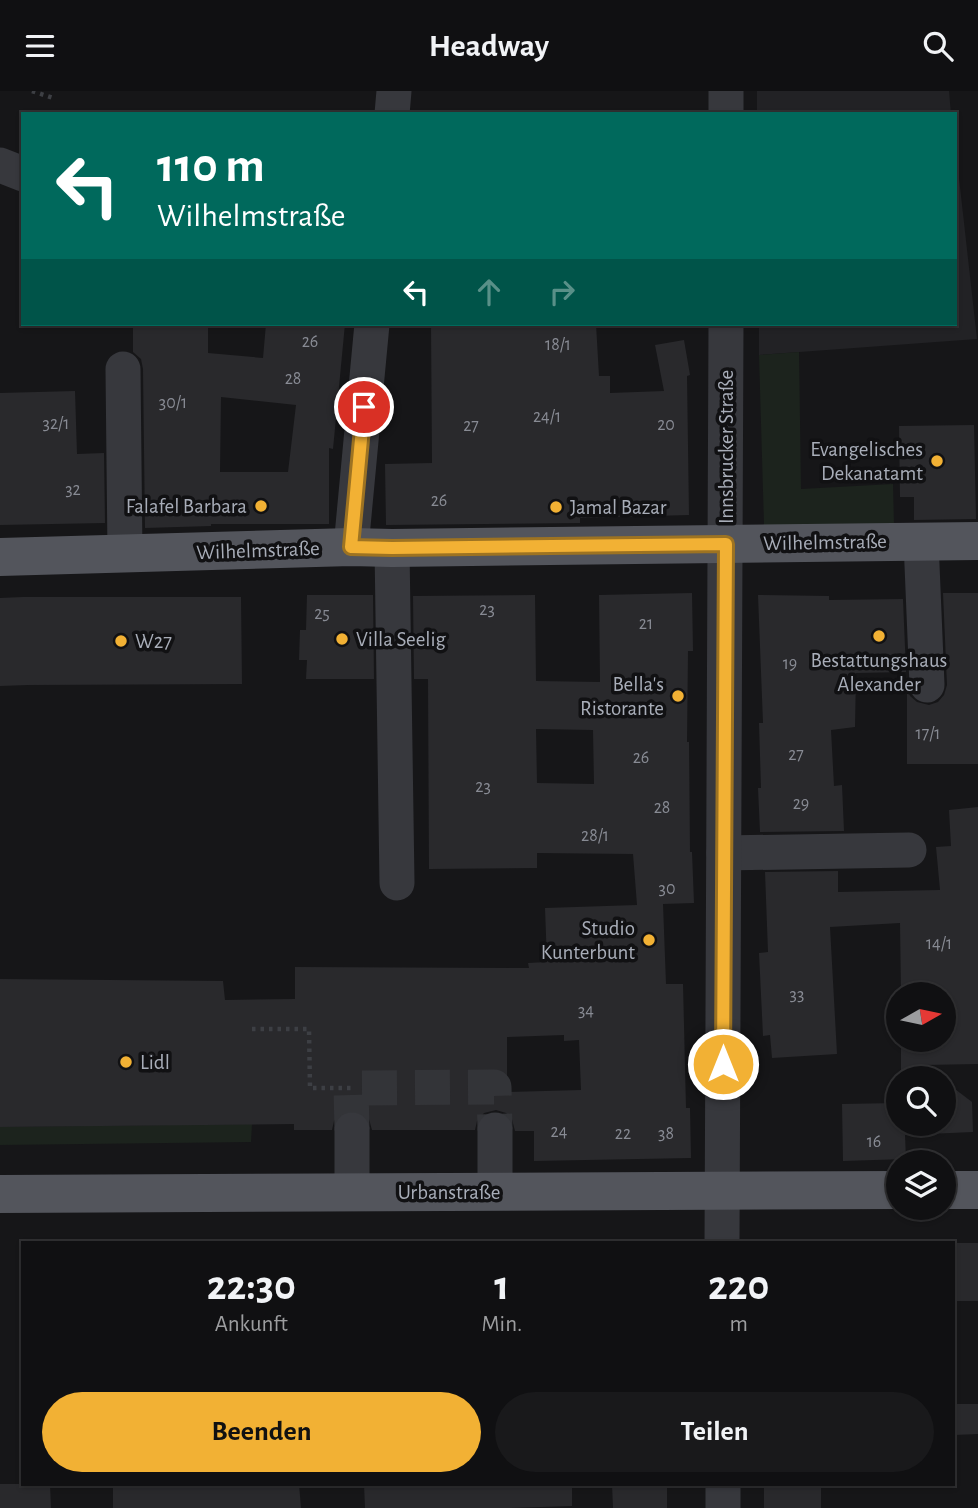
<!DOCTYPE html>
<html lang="de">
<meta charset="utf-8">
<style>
:root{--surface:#101012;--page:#19191b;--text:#f1f3f6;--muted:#9c9d9f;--line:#303032;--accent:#f2b134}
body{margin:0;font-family:"Alegreya Sans",sans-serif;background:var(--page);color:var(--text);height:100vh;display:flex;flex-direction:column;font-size:26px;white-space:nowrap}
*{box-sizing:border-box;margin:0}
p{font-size:23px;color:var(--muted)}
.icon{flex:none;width:38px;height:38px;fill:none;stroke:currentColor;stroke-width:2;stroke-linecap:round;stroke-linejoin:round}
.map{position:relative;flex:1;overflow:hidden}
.panel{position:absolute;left:21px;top:1150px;width:934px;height:245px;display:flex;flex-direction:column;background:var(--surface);border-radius:0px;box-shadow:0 2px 5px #0004,0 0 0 2px var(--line)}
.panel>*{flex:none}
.banner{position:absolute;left:21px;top:21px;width:936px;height:214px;border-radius:0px;box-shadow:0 2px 5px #0004,0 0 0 2px var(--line);background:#00695c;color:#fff;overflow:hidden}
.needle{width:46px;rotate:81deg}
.buttons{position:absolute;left:886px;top:891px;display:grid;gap:14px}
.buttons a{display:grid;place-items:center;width:70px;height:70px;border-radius:50%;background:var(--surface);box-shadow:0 2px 5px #0004,0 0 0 2px var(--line);font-size:35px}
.pin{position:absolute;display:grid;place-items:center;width:60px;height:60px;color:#fff;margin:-30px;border:4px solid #fff;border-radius:50%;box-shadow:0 2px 7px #0007}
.me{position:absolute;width:77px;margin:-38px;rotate:0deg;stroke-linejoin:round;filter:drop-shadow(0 0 5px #0008)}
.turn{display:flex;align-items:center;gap:24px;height:147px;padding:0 21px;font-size:32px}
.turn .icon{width:91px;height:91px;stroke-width:2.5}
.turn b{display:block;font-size:49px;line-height:60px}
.lanes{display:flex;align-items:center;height:66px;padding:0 21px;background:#0003;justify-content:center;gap:35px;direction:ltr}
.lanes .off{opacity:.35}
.eta{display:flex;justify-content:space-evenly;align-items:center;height:119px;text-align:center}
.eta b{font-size:42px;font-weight:700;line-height:49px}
.cta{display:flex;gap:14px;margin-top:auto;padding:14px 21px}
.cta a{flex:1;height:80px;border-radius:42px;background:var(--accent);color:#111;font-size:28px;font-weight:700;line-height:80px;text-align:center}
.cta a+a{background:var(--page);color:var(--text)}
header{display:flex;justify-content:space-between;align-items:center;height:91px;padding:0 21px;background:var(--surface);font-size:32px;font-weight:700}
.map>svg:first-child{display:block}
</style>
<header><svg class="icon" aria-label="menu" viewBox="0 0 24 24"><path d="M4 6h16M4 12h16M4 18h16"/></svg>Headway<svg class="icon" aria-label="search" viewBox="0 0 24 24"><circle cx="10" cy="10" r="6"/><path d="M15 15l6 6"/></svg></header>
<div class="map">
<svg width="978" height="1417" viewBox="0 0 978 1417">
<rect width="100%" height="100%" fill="#161618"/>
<g fill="#222225">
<polygon points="757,0 949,0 951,23 757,23"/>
<polygon points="956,60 977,248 759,264 759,233 956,233"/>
</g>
<g fill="#1c231d">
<polygon points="799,261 801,398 893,393 894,434 764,434 759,264"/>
<polygon points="252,1033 251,1051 0,1054 0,1036"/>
</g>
<g fill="#29292c" fill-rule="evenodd">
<path d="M133,233H208V262L263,267L266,233H345L333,358L329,357V433H211V435L145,437L143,278L141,268L133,261ZM221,306L296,314L288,381H220Z"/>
<polygon points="431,233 596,233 599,285 610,285 610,302 664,300 655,254 684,249 690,284 687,285 689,424 580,427 580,432 386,434 385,373 432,372"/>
<polygon points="75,300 77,363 104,362 105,432 0,434 0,302"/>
<polygon points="974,334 976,428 914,429 914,406 900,406 899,335"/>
<path d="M692,502L693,560H688L687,651H689L690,761H692L694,812L663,813L666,893H683L686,1017H690L691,1067L534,1070V1040H515L512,1028L506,1022L496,1019L484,1022L477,1030L475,1039H372L369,1028L363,1022L353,1019L341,1022L334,1030L332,1039H294V1033L0,1036V888L223,890L225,909L295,908V876L529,877L528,872L547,871L545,817L637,814L633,763L537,762V777L429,778L428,588H414L413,505L535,504L536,590L600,591L599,504ZM536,638L593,639L594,693L537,692ZM564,944V950L579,949L581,999L507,1001V946Z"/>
<polygon points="943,502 978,502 978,673 907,673 907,597 910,605 917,611 929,614 938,611 944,604 947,594"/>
<polygon points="307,504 373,504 374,588 306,588 307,569 299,569 300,539 306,539"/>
<polygon points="758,504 829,505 829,509 903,508 906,581 856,582 855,636 831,639 834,695 842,694 844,740 760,741 758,697 761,697 759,632 763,632"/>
<polygon points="23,506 241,506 242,593 28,594 0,595 0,507"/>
<polygon points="978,716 978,973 924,974 941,987 901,987 901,948 943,948 943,903 901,903 900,832 830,836 837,963 772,967 770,944 763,945 759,862 768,861 765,781 838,780 838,801 940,799 936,756 951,755 949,719"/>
<polygon points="943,989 972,1011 973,1041 905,1044 906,1068 843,1070 842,1013 898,1012 898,1032 943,1032"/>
<rect x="954" y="1152" width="24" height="58"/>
<polygon points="954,1313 978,1313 978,1343 954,1344"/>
<polygon points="0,1393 50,1393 51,1417 0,1417"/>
<polygon points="113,1393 299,1393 301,1417 113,1417"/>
<polygon points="364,1393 572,1393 572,1415 510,1417 365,1417"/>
<polygon points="612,1393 667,1393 667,1417 613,1417"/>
<rect x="764" y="1393" width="57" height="24"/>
</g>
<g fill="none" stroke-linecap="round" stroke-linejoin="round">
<polyline stroke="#333438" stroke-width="35" stroke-dasharray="35 18" stroke-linecap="butt" points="352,1039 351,997 494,996 495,1039"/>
<g stroke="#3d3f44" stroke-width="4.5" stroke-dasharray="3.5 5" stroke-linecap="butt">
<polyline points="32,0 56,8"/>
<polyline points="252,938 309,938 310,997 351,997"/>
</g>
<g stroke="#37383d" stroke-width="35">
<polyline points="726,0 726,23"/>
<polyline points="392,23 394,0"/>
<polyline points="0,74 23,83"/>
<polyline points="123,278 125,463"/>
<polyline points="921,450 927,594"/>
<polyline points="351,456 372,233"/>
<polyline points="392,457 397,792"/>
<polyline points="724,762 909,759"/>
<polyline points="352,1039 352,1102"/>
<polyline points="495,1039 495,1101"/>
<polyline points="722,1152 726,233"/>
<polyline points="723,1393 723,1417"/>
</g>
<g stroke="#53555c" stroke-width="38">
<polyline points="0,466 351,456 392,457 978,450"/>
<polyline points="943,1099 978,1099"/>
<polyline points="0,1103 898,1099"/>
</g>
</g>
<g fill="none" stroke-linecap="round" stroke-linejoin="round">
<g stroke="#9d7322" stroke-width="18">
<polyline id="route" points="364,316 351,456 392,457 726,453 723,973"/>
</g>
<use href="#route" stroke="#f2b134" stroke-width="12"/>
</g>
<g fill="#f2b134" stroke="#111113" stroke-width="2.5">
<circle cx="937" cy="370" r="7"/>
<circle cx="261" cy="415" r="7"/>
<circle cx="556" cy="416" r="7"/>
<circle cx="879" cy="545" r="7"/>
<circle cx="342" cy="548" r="7"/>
<circle cx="121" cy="550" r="7"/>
<circle cx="678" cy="605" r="7"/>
<circle cx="649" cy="849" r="7"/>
<circle cx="126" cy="971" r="7"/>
</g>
<g text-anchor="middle" stroke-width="7" stroke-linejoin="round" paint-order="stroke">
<g font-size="18" fill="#888b94">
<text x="310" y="256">26</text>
<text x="558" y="259">18/1</text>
<text x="293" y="293">28</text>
<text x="173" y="317">30/1</text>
<text x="547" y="331">24/1</text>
<text x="56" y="338">32/1</text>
<text x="666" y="339">20</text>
<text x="471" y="340">27</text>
<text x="73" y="404">32</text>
<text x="439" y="415">26</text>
<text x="487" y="524">23</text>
<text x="322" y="528">25</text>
<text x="646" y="538">21</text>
<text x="790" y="578">19</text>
<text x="928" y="648">17/1</text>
<text x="796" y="669">27</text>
<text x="641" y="672">26</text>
<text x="483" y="701">23</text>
<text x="801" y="718">29</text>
<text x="662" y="722">28</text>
<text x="595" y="750">28/1</text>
<text x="667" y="803">30</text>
<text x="939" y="858">14/1</text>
<text x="797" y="909">33</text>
<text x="586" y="925">34</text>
<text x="559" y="1046">24</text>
<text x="623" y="1048">22</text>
<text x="666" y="1048">38</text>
<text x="874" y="1056">16</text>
</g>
<g font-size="21" fill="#a8adb8" stroke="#111113">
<text transform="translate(726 356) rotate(-90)" y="7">Innsbrucker Straße</text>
<text transform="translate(825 451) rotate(-1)" y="7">Wilhelmstraße</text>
<text transform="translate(258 459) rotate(-2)" y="7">Wilhelmstraße</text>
<text x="449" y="1108">Urbanstraße</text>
</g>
<g font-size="21" fill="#a8adb8" stroke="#111113" text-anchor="end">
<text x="923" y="365">Evangelisches<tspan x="923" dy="24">Dekanatamt</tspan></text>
<text x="247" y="422">Falafel Barbara</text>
<text x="570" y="423" text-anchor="start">Jamal Bazar</text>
<text x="356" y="555" text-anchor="start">Villa Seelig</text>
<text x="135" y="557" text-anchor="start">W27</text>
<text x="879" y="576" text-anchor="middle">Bestattungshaus<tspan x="879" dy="24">Alexander</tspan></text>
<text x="664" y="600">Bella's<tspan x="664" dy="24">Ristorante</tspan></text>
<text x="635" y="844">Studio<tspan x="635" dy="24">Kunterbunt</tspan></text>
<text x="140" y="978" text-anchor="start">Lidl</text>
</g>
</g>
</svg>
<div class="buttons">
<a><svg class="needle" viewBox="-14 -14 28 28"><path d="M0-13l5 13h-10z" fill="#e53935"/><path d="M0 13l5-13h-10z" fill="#9c9d9f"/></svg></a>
<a><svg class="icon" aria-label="search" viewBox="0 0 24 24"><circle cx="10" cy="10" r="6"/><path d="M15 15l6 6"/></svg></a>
<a><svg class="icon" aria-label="layers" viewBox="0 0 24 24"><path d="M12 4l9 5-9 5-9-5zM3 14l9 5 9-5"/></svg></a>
</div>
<div class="pin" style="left:364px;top:316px;background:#d93025"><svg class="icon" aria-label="arrive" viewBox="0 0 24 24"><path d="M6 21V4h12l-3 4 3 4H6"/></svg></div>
<svg class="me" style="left:723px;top:973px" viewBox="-20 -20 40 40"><circle r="17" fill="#f2b134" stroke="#fff" stroke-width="3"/><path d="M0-11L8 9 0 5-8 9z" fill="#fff"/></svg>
<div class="banner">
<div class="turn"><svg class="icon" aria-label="left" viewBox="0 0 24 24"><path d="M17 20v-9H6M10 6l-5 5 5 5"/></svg><div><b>110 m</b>Wilhelmstraße</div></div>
<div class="lanes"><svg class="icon" aria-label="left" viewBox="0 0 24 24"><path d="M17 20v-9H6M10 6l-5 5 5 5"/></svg><svg class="icon off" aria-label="ahead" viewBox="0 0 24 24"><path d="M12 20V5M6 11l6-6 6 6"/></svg><svg class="icon off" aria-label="right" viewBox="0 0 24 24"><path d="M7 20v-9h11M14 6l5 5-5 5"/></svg></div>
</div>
<section class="panel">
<div class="eta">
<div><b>22:30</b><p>Ankunft</p></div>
<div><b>1</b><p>Min.</p></div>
<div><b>220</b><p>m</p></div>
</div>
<div class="cta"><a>Beenden</a><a>Teilen</a></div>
</section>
</div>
